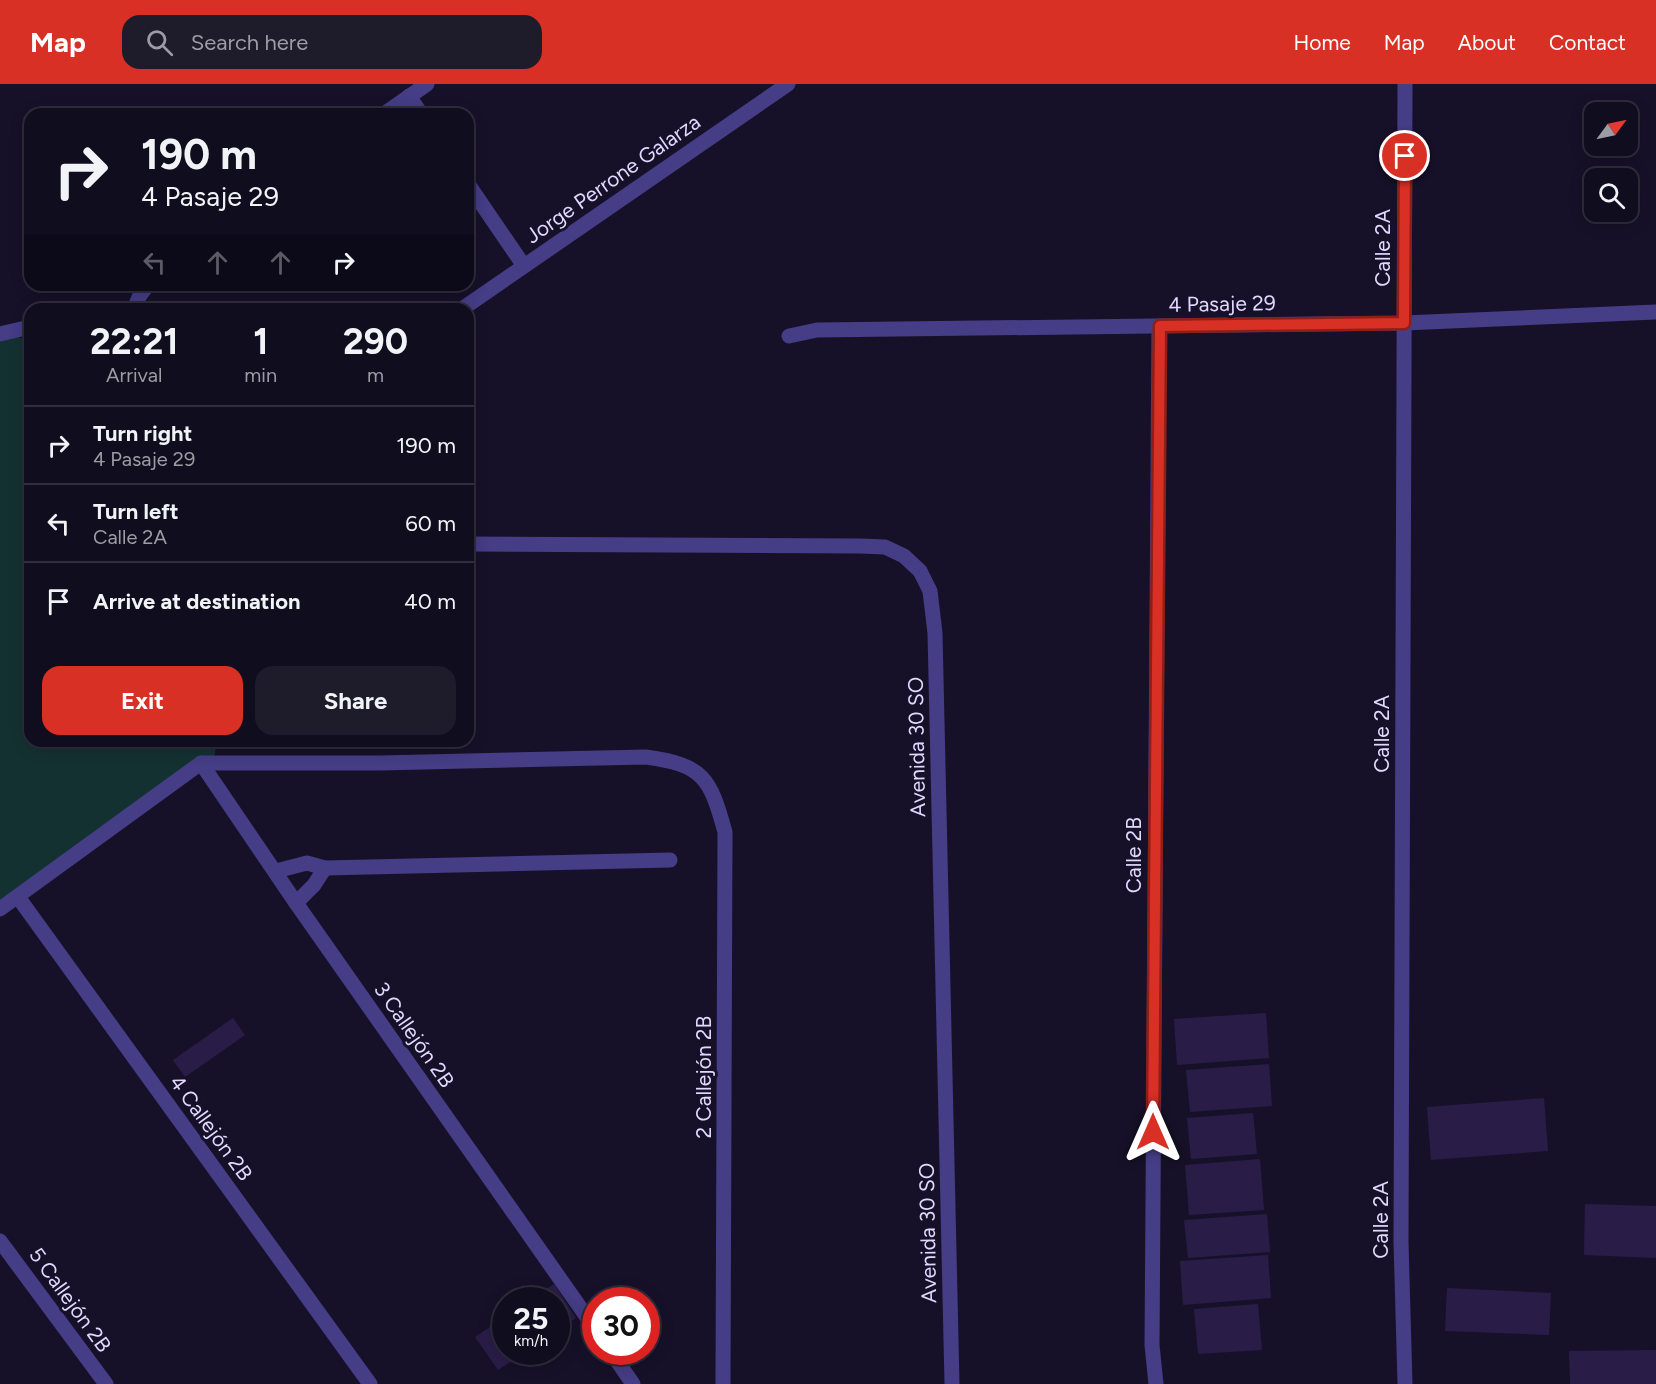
<!DOCTYPE html>
<meta charset="utf-8">
<style>
:root{--surface:#100d1e;--page:#1e1b2b;--text:#f1f3f6;--muted:#9c9ca4;--line:#302d3c;--accent:#d93025}
body{margin:0;font-family:Figtree,sans-serif;background:var(--page);color:var(--text);height:100vh;display:flex;flex-direction:column;font-size:22px;white-space:nowrap}
*{box-sizing:border-box;margin:0}
p{font-size:20px;color:var(--muted)}
.icon{flex:none;width:33px;height:33px;fill:none;stroke:currentColor;stroke-width:2;stroke-linecap:round;stroke-linejoin:round}
.map{position:relative;flex:1;overflow:hidden}
.details{position:absolute;left:24px;top:219px;width:450px;height:444px;display:flex;flex-direction:column;background:var(--surface);border-radius:18px;box-shadow:0 3px 15px #0003,0 0 0 2px var(--line)}
.details>*{flex:none}
.banner{position:absolute;left:24px;top:24px;width:450px;height:183px;border-radius:18px;box-shadow:0 3px 15px #0003,0 0 0 2px var(--line);background:#100d1e;color:var(--text);overflow:hidden}
.needle{width:39px;rotate:57deg}
.controls{position:absolute;left:1584px;top:18px;display:grid;gap:12px}
.controls a{display:grid;place-items:center;width:54px;height:54px;border-radius:12px;background:var(--surface);box-shadow:0 3px 15px #0003,0 0 0 2px var(--line);font-size:30px}
.speed{position:absolute;left:492px;top:1203px;display:flex;gap:12px;font-size:30px;font-weight:700;text-align:center}
.speed>*{display:grid;place-content:center;width:78px;height:78px;border-radius:50%;background:var(--surface);box-shadow:0 3px 15px #0003,0 0 0 2px var(--line);line-height:1}
.speed small{font-size:15px;font-weight:400}
.speed .limit{border:9px solid #d22;background:#fff;color:#111}
.pin{position:absolute;display:grid;place-items:center;width:51px;height:51px;color:#fff;margin:-26px;border:3px solid #fff;border-radius:50%;box-shadow:0 2px 6px #0007}
.me{position:absolute;width:66px;margin:-33px;rotate:0deg;stroke-linejoin:round;filter:drop-shadow(0 0 4px #0008)}
.turn{display:flex;align-items:center;gap:21px;height:126px;padding:0 18px;font-size:27px}
.turn .icon{width:78px;height:78px;stroke-width:2.5}
.turn b{display:block;font-size:42px;line-height:51px}
.lanes{display:flex;align-items:center;height:57px;padding:0 18px;background:#0003;justify-content:center;gap:30px;direction:ltr}
.lanes .off{opacity:.35}
.eta{display:flex;justify-content:space-evenly;align-items:center;height:102px;text-align:center}
.eta b{font-size:36px;font-weight:700;line-height:42px}
.cta{display:flex;gap:12px;margin-top:auto;padding:12px 18px}
.cta a{flex:1;height:69px;border-radius:18px;background:var(--accent);color:#fff;font-size:24px;font-weight:700;line-height:69px;text-align:center}
.cta a+a{background:var(--page);color:var(--text)}
ul{padding:0;list-style:none}
li{display:flex;align-items:center;gap:18px;height:78px;padding:0 18px;border-top:2px solid var(--line)}
li div{flex:1}
li b{display:block;font-size:22px}
li em{font-style:normal}
header{display:flex;align-items:center;gap:36px;box-sizing:border-box;height:84px;padding:0 30px;background:var(--accent);color:#fff}
header strong{font-size:28px}
nav{display:flex;gap:33px;margin-inline-start:auto;font-size:21px}
.search{width:420px;height:54px;background:var(--page);display:flex;align-items:center;gap:15px;box-sizing:border-box;padding:0 21px;border-radius:18px;color:var(--muted);font-size:22px}
.map>svg:first-child{display:block}
</style>
<header>
<strong>Map</strong>
<div class="search"><svg class="icon" aria-label="search" viewBox="0 0 24 24"><circle cx="10" cy="10" r="6"/><path d="M15 15l6 6"/></svg>Search here</div>
<nav><a>Home</a><a>Map</a><a>About</a><a>Contact</a></nav>
</header>
<div class="map">
<svg width="1656" height="1300" viewBox="0 0 1656 1300">
<rect width="100%" height="100%" fill="#161128"/>
<polygon fill="#143132" points="4,249 30,257 30,657 217,657 213,679 0,826 0,251"/>
<g fill="#291d48">
<polygon points="1266,929 1269,974 1177,981 1174,935"/>
<polygon points="233,934 245,951 185,993 173,976"/>
<polygon points="1269,980 1272,1022 1190,1028 1186,986"/>
<polygon points="1544,1014 1548,1067 1431,1076 1427,1023"/>
<polygon points="1253,1029 1257,1070 1191,1075 1187,1034"/>
<polygon points="1260,1075 1264,1126 1189,1131 1185,1081"/>
<polygon points="1585,1120 1656,1122 1656,1174 1584,1171"/>
<polygon points="1267,1130 1270,1168 1188,1174 1184,1136"/>
<polygon points="1268,1171 1271,1214 1183,1221 1180,1177"/>
<polygon points="554,1200 576,1234 556,1247 556,1216 529,1216"/>
<polygon points="1447,1204 1551,1209 1549,1251 1445,1247"/>
<polygon points="1258,1220 1262,1266 1198,1270 1194,1225"/>
<polygon points="506,1232 506,1268 526,1268 498,1286 475,1253"/>
<polygon points="1656,1266 1656,1300 1570,1300 1569,1267"/>
</g>
<g fill="none" stroke-linecap="round" stroke-linejoin="round">
<g stroke="#453d85" stroke-width="15">
<polyline points="409,12 421,30"/>
<polyline points="384,30 427,0"/>
<polyline points="468,100 524,182"/>
<polyline points="134,225 140,211 148,201"/>
<polyline points="462,225 788,0"/>
<polyline points="0,250 30,243"/>
<polyline points="789,252 817,246 1404,239 1656,228"/>
<polyline points="468,460 860,462 885,463 904,472 920,487 930,507 935,549 952,1300"/>
<polyline points="201,679 296,819 596,1246"/>
<polyline points="276,787 307,779 325,784 670,776"/>
<polyline points="18,813 370,1300"/>
<polyline points="296,819 314,801 325,784"/>
<path d="M0,825L201,679H380L646,673C704,681 710,694 725,748L723,1300"/>
<polyline points="0,1157 106,1300"/>
<polyline points="611,1268 633,1300"/>
<polyline points="1156,1300 1152,1261 1159,242"/>
<polyline points="1405,1300 1401,1158 1405,0"/>
</g>
</g>
<g fill="none" stroke-linecap="round" stroke-linejoin="round">
<g stroke="#8d1f18" stroke-width="15">
<polyline id="route" points="1153,1048 1160,242 1404,239 1405,72"/>
</g>
<use href="#route" stroke="#d93025" stroke-width="10"/>
</g>
<g text-anchor="middle" stroke-width="6" stroke-linejoin="round" paint-order="stroke">
<g font-size="21" fill="#dfd9fe" stroke="#161128">
<text transform="translate(613 95) rotate(-35)" y="7">Jorge Perrone Galarza</text>
<text transform="translate(1383 164) rotate(-90)" y="7">Calle 2A</text>
<text transform="translate(1222 220) rotate(-1)" y="7">4 Pasaje 29</text>
<text transform="translate(1382 650) rotate(-90)" y="7">Calle 2A</text>
<text transform="translate(917 663) rotate(-91)" y="7">Avenida 30 SO</text>
<text transform="translate(1134 771) rotate(-90)" y="7">Calle 2B</text>
<text transform="translate(414 951) rotate(55)" y="7">3 Callejón 2B</text>
<text transform="translate(704 993) rotate(-90)" y="7">2 Callejón 2B</text>
<text transform="translate(211 1044) rotate(54)" y="7">4 Callejón 2B</text>
<text transform="translate(1381 1136) rotate(-90)" y="7">Calle 2A</text>
<text transform="translate(928 1149) rotate(-91)" y="7">Avenida 30 SO</text>
<text transform="translate(70 1216) rotate(54)" y="7">5 Callejón 2B</text>
</g>
</g>
</svg>
<div class="controls">
<a><svg class="needle" viewBox="-14 -14 28 28"><path d="M0-13l5 13h-10z" fill="#e53935"/><path d="M0 13l5-13h-10z" fill="#9c9ca4"/></svg></a>
<a><svg class="icon" aria-label="search" viewBox="0 0 24 24"><circle cx="10" cy="10" r="6"/><path d="M15 15l6 6"/></svg></a>
</div>
<div class="speed"><div>25<small>km/h</small></div><div class="limit">30</div></div>
<div class="pin" style="left:1405px;top:72px;background:#d93025"><svg class="icon" aria-label="arrive" viewBox="0 0 24 24"><path d="M6 21V4h12l-3 4 3 4H6"/></svg></div>
<svg class="me" style="left:1153px;top:1048px" viewBox="-20 -20 40 40"><path d="M0-17L14 15 0 8-14 15z" fill="#d93025" stroke="#fff" stroke-width="4"/></svg>
<div class="banner">
<div class="turn"><svg class="icon" aria-label="right" viewBox="0 0 24 24"><path d="M7 20v-9h11M14 6l5 5-5 5"/></svg><div><b>190 m</b>4 Pasaje 29</div></div>
<div class="lanes"><svg class="icon off" aria-label="left" viewBox="0 0 24 24"><path d="M17 20v-9H6M10 6l-5 5 5 5"/></svg><svg class="icon off" aria-label="ahead" viewBox="0 0 24 24"><path d="M12 20V5M6 11l6-6 6 6"/></svg><svg class="icon off" aria-label="ahead" viewBox="0 0 24 24"><path d="M12 20V5M6 11l6-6 6 6"/></svg><svg class="icon" aria-label="right" viewBox="0 0 24 24"><path d="M7 20v-9h11M14 6l5 5-5 5"/></svg></div>
</div>
<section class="details">
<div class="eta">
<div><b>22:21</b><p>Arrival</p></div>
<div><b>1</b><p>min</p></div>
<div><b>290</b><p>m</p></div>
</div>
<ul>
<li><svg class="icon" aria-label="right" viewBox="0 0 24 24"><path d="M7 20v-9h11M14 6l5 5-5 5"/></svg><div><b>Turn right</b><p>4 Pasaje 29</p></div><em>190 m</em></li>
<li><svg class="icon" aria-label="left" viewBox="0 0 24 24"><path d="M17 20v-9H6M10 6l-5 5 5 5"/></svg><div><b>Turn left</b><p>Calle 2A</p></div><em>60 m</em></li>
<li><svg class="icon" aria-label="arrive" viewBox="0 0 24 24"><path d="M6 21V4h12l-3 4 3 4H6"/></svg><div><b>Arrive at destination</b></div><em>40 m</em></li>
</ul>
<div class="cta"><a>Exit</a><a>Share</a></div>
</section>
</div>
